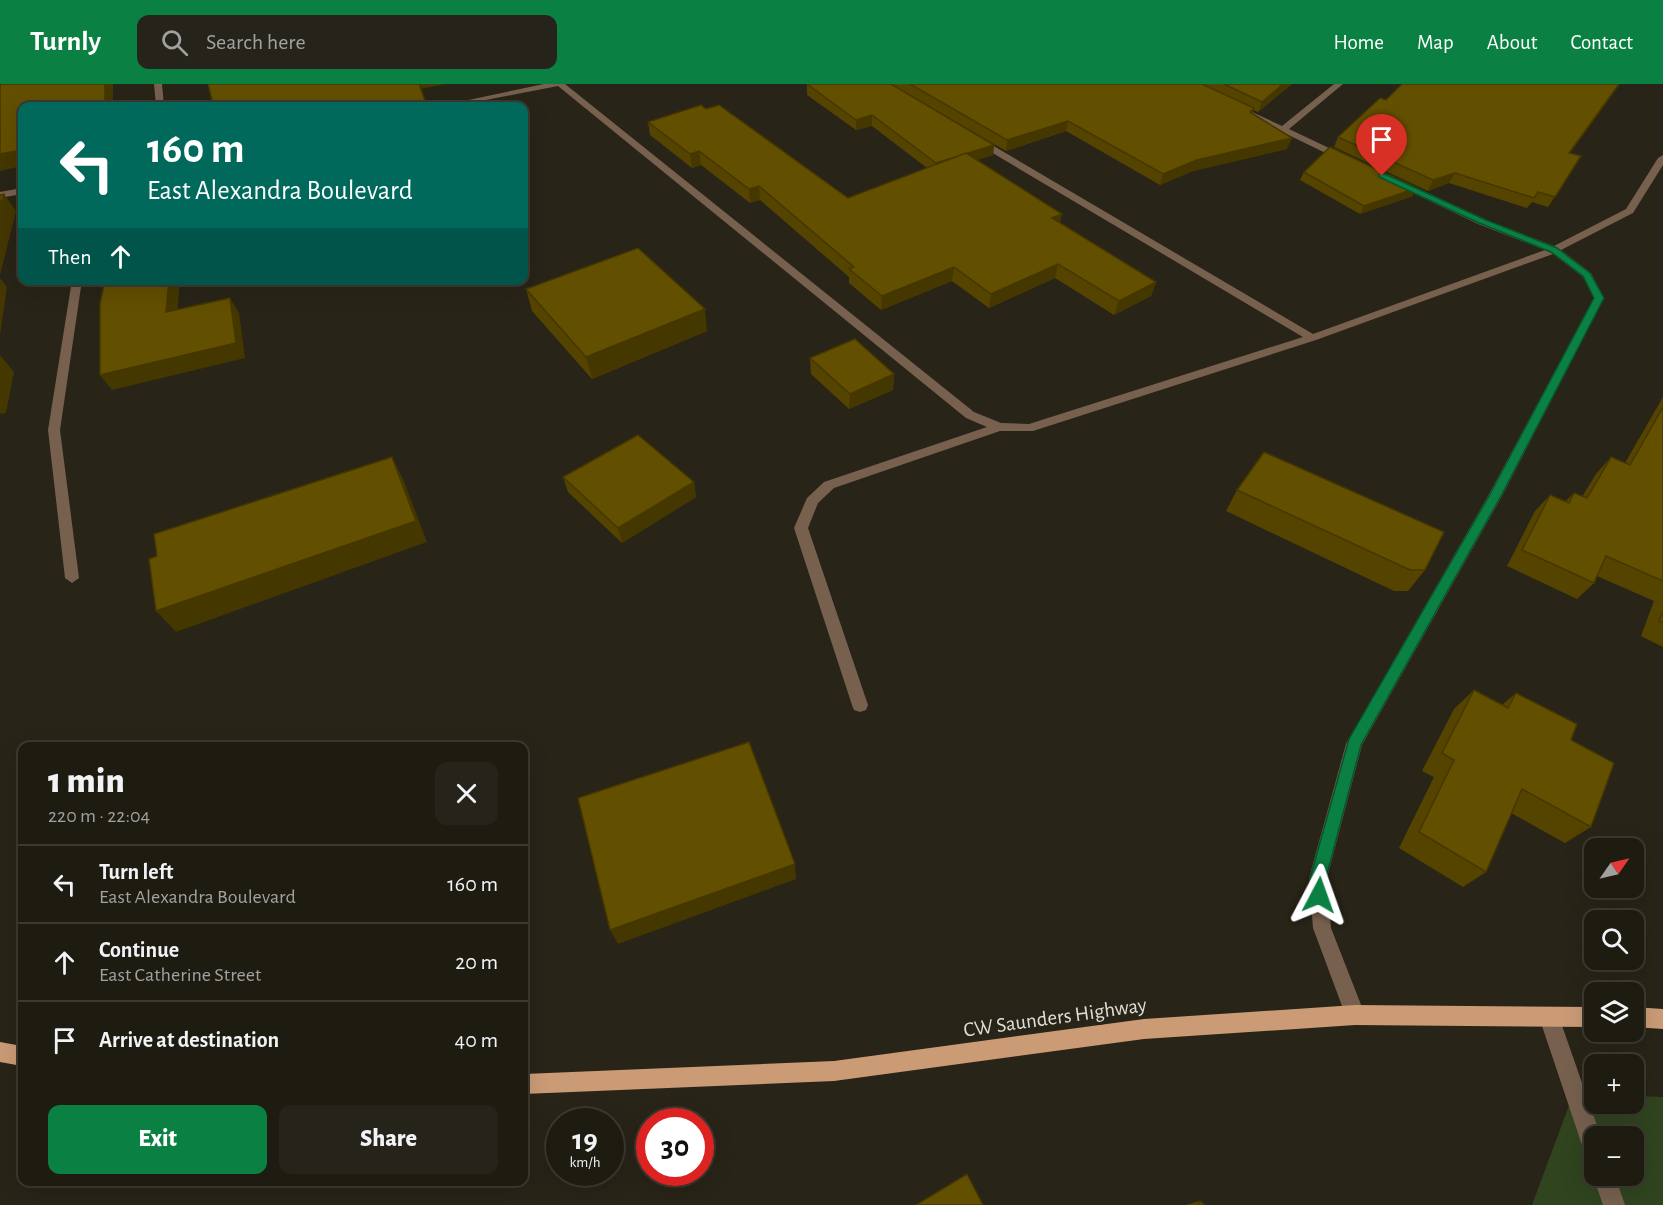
<!DOCTYPE html>
<meta charset="utf-8">
<style>
:root{--surface:#1e1b11;--page:#26241a;--text:#f1f3f6;--muted:#a1a19f;--line:#3c3931;--accent:#0b8043}
body{margin:0;font-family:"Alegreya Sans",sans-serif;background:var(--page);color:var(--text);height:100vh;display:flex;flex-direction:column;font-size:22px;white-space:nowrap}
*{box-sizing:border-box;margin:0}
p{font-size:20px;color:var(--muted)}
.icon{flex:none;width:33px;height:33px;fill:none;stroke:currentColor;stroke-width:2;stroke-linecap:round;stroke-linejoin:round}
.map{position:relative;flex:1;overflow:hidden}
.side{position:absolute;left:18px;top:658px;width:510px;height:444px;display:flex;flex-direction:column;background:var(--surface);border-radius:12px;box-shadow:0 6px 24px #0002,0 0 0 2px var(--line)}
.side>*{flex:none}
.banner{position:absolute;left:18px;top:18px;width:510px;height:183px;border-radius:12px;box-shadow:0 6px 24px #0002,0 0 0 2px var(--line);background:#00695c;color:#fff;overflow:hidden}
.needle{width:39px;rotate:56deg}
.buttons{position:absolute;left:1584px;top:754px;display:grid;gap:12px}
.buttons a{display:grid;place-items:center;width:60px;height:60px;border-radius:12px;background:var(--surface);box-shadow:0 6px 24px #0002,0 0 0 2px var(--line);font-size:30px}
.speed{position:absolute;left:546px;top:1024px;display:flex;gap:12px;font-size:30px;font-weight:700;text-align:center}
.speed>*{display:grid;place-content:center;width:78px;height:78px;border-radius:50%;background:var(--surface);box-shadow:0 6px 24px #0002,0 0 0 2px var(--line);line-height:1}
.speed small{font-size:15px;font-weight:400}
.speed .limit{border:9px solid #d22;background:#fff;color:#111}
.pin{position:absolute;display:grid;place-items:center;width:51px;height:51px;color:#fff;margin:-62px -26px;border-radius:50% 50% 50% 0;rotate:-45deg;box-shadow:0 0 6px #0007}
.pin .icon{rotate:45deg}
.me{position:absolute;width:66px;margin:-33px;rotate:4deg;stroke-linejoin:round;filter:drop-shadow(0 0 4px #0008)}
.turn{display:flex;align-items:center;gap:21px;height:126px;padding:0 30px;font-size:27px}
.turn .icon{width:78px;height:78px;stroke-width:2.5}
.turn b{display:block;font-size:42px;line-height:51px}
.then{display:flex;align-items:center;height:57px;padding:0 30px;background:#0003;gap:12px;font-size:22px}
.round{display:grid;place-items:center;flex:none;width:63px;height:63px;border-radius:12px;background:var(--page)}
.headline{display:flex;align-items:center;justify-content:space-between;height:102px;padding:0 30px}
h1{font-size:36px;font-weight:800;line-height:45px}
.button{display:flex;gap:12px;margin-top:auto;padding:12px 30px}
.button a{flex:1;height:69px;border-radius:12px;background:var(--accent);color:#fff;font-size:24px;font-weight:800;line-height:69px;text-align:center}
.button a+a{background:var(--page);color:var(--text)}
ul{padding:0;list-style:none}
li{display:flex;align-items:center;gap:18px;height:78px;padding:0 30px;border-top:2px solid var(--line)}
li div{flex:1}
li b{display:block;font-size:22px}
li em{font-style:normal}
header{display:flex;align-items:center;gap:36px;box-sizing:border-box;height:84px;padding:0 30px;background:var(--accent);color:#fff}
header strong{font-size:28px}
nav{display:flex;gap:33px;margin-inline-start:auto;font-size:21px}
.search{width:420px;height:54px;background:var(--page);display:flex;align-items:center;gap:15px;box-sizing:border-box;padding:0 21px;border-radius:12px;color:var(--muted);font-size:22px}
.map>svg:first-child{display:block}
</style>
<header>
<strong>Turnly</strong>
<div class="search"><svg class="icon" aria-label="search" viewBox="0 0 24 24"><circle cx="10" cy="10" r="6"/><path d="M15 15l6 6"/></svg>Search here</div>
<nav><a>Home</a><a>Map</a><a>About</a><a>Contact</a></nav>
</header>
<div class="map">
<svg width="1663" height="1121" viewBox="0 0 1663 1121">
<rect width="100%" height="100%" fill="#282417"/>
<path fill="#2f441f" fill-rule="evenodd" d="M1574,1008L1594,1009V1020H1634V1012L1663,1013V1121H1532ZM1594,1053H1634V1092H1594Z"/>
<g fill="none" stroke-linecap="round" stroke-linejoin="round">
<g fill="#77604e" fill-rule="evenodd">
<polygon points="154,0 162,0 164,22 156,22"/>
<polygon points="544,0 565,0 974,328 1001,339 1029,340 1303,253 974,58 974,54 980,54 1313,250 1545,166 1478,140 1394,100 1394,96 1400,96 1486,136 1554,162 1626,125 1658,74 1663,71 1663,81 1633,129 1561,166 1591,189 1604,214 1502,412 1362,661 1327,794 1331,844 1365,931 1362,938 1355,941 1348,938 1313,844 1309,794 1346,660 1488,412 1594,214 1583,193 1553,170 1316,256 1033,347 1000,347 834,404 818,419 808,444 868,621 866,626 860,628 854,626 852,621 794,444 807,414 824,398 987,343 966,334 558,2 455,22 440,22"/>
<polygon points="1334,0 1343,0 1289,45 1348,73 1348,77 1342,77 1243,29 1250,27 1282,42"/>
<polygon points="22,104 22,110 0,114 0,108"/>
<polygon points="72,196 82,196 60,346 79,494 72,499 65,494 48,346"/>
<polygon points="1549,923 1556,926 1559,933 1601,1053 1594,1053 1594,1075 1587,1071 1583,1064 1539,933 1542,926"/>
<polygon points="1594,1089 1594,1092 1615,1092 1625,1121 1603,1121 1593,1092"/>
</g>
<g fill="#cb9b76" fill-rule="evenodd">
<polygon points="1355,921 1594,923 1594,943 1355,941 1144,955 834,997 524,1010 524,990 834,977 1144,935"/>
<polygon points="1634,923 1663,925 1663,945 1634,943"/>
<polygon points="0,958 22,962 22,982 0,978"/>
</g>
</g>
<g fill="#540">
<polygon points="807,0 994,61 993,71 977,76 1060,139 1156,198 1151,212 1114,231 1055,194 989,224 952,197 881,226 849,199 849,193 760,116 750,119 701,81 692,84 650,51 648,38 848,114 927,84 872,42 856,46 807,11"/>
<polygon points="891,0 1292,0 1258,28 1253,26 1252,30 1287,65 1193,87 1160,101 1066,47 1006,67"/>
<polygon points="1402,0 1620,0 1570,69 1581,72 1548,123 1532,118 1527,124 1449,99 1428,107 1334,63 1338,53 1386,16"/>
<polygon points="1304,88 1413,112 1360,130 1300,96"/>
<polygon points="526,205 707,247 592,295 532,227"/>
<polygon points="810,274 894,290 893,306 849,325 811,290"/>
<polygon points="1663,313 1663,563 1641,552 1654,517 1597,492 1594,499 1577,515 1507,482 1535,427 1550,411 1566,417 1574,409 1582,413 1596,390 1611,373 1625,379"/>
<polygon points="563,393 694,398 696,413 622,459 568,408"/>
<polygon points="1237,406 1425,486 1408,507 1394,507 1226,427"/>
<polygon points="1474,606 1502,621 1516,609 1571,656 1591,743 1565,759 1511,729 1486,788 1463,803 1399,764 1434,693 1422,687 1454,625"/>
<polygon points="1200,1117 1205,1121 1186,1121"/>
</g>
<g fill="#453700">
<rect x="105" y="0" width="8" height="22"/>
<polygon points="419,0 445,0 421,5"/>
<polygon points="1283,0 1292,0 1258,28 1262,18"/>
<polygon points="1619,0 1620,0 1563,79 1569,69"/>
<polygon points="872,31 872,42 856,46 856,36"/>
<polygon points="1068,37 1066,47 1006,67 1007,56"/>
<polygon points="1292,54 1287,65 1193,87 1160,101 1163,90 1197,76"/>
<polygon points="994,61 993,71 935,90 936,79"/>
<polygon points="22,66 22,82 0,87 0,70"/>
<polygon points="699,67 701,81 692,84 690,70"/>
<polygon points="1455,89 1449,99 1428,107 1433,96"/>
<polygon points="759,102 760,116 750,119 749,105"/>
<polygon points="1417,104 1413,112 1360,130 1364,122"/>
<polygon points="4,110 16,127 0,191 0,123"/>
<polygon points="1062,130 1059,144 1052,134"/>
<polygon points="1058,180 1055,194 989,224 991,210"/>
<polygon points="954,183 952,197 881,226 882,212"/>
<polygon points="0,194 7,203 0,251"/>
<polygon points="169,196 180,196 176,243 166,228"/>
<polygon points="1156,198 1151,212 1114,231 1119,217"/>
<polygon points="230,214 239,229 245,274 112,306 100,291"/>
<polygon points="705,225 707,247 592,295 586,273"/>
<polygon points="0,271 14,288 6,329 0,330"/>
<polygon points="894,290 893,306 849,325 850,310"/>
<polygon points="392,373 403,395 427,458 176,548 156,527"/>
<polygon points="694,398 696,413 622,459 618,444"/>
<polygon points="795,780 796,795 618,860 610,846"/>
</g>
<g fill="#634f00" stroke="#453700" stroke-width="1.5">
<polygon points="0,0 105,0 105,22 22,22 22,66 0,70"/>
<polygon points="208,0 419,0 427,22 209,22 207,17 212,16"/>
<polygon points="807,0 891,0 994,61 936,79 872,31 856,36"/>
<polygon points="910,0 1202,0 1254,24 1250,28 1292,54 1197,76 1163,90 1068,37 1007,56"/>
<polygon points="1224,0 1283,0 1262,18"/>
<polygon points="1402,0 1619,0 1569,69 1581,72 1555,113 1538,108 1534,114 1455,89 1433,96 1338,53 1380,14 1386,16"/>
<polygon points="701,21 706,25 719,21 848,114 966,69 1062,130 1052,134 1156,198 1119,217 1058,180 991,210 954,183 882,212 849,185 854,183 759,102 749,105 699,67 690,70 648,38"/>
<polygon points="1330,63 1417,104 1364,122 1304,88"/>
<polygon points="4,110 0,123 0,111"/>
<polygon points="638,164 705,225 586,273 526,205"/>
<polygon points="105,196 169,196 166,228 230,214 236,259 100,291 100,220"/>
<polygon points="855,255 894,290 850,310 810,274"/>
<polygon points="1663,323 1663,497 1606,472 1594,499 1522,466 1550,411 1569,419 1574,409 1587,414 1611,373 1630,381"/>
<polygon points="638,351 694,398 618,444 563,393"/>
<polygon points="1264,368 1444,448 1425,486 1410,486 1237,406"/>
<polygon points="392,373 416,437 156,527 149,475 157,472 154,450"/>
<polygon points="1663,527 1663,538 1659,537"/>
<polygon points="1474,606 1508,624 1516,609 1577,640 1571,656 1614,679 1591,743 1522,705 1486,788 1419,748 1454,676 1442,669"/>
<polygon points="749,658 795,780 610,846 578,714"/>
<polygon points="967,1090 983,1121 916,1121"/>
<polygon points="1200,1117 1205,1121 1198,1121"/>
</g>
<polygon fill="#0b8043" stroke="#07532c" stroke-width="1.5" points="1379,90 1385,90 1486,136 1557,164 1590,189 1604,214 1501,412 1361,661 1326,794 1328,811 1325,816 1319,819 1314,816 1310,794 1349,655 1489,412 1594,214 1583,192 1551,168 1479,139 1379,93"/>
<g text-anchor="middle" stroke-width="6" stroke-linejoin="round" paint-order="stroke">
<g font-size="21" fill="#e1ded6" stroke="#282417">
<text transform="translate(1055 933) rotate(-8)" y="7">CW Saunders Highway</text>
</g>
</g>
</svg>
<div class="buttons">
<a><svg class="needle" viewBox="-14 -14 28 28"><path d="M0-13l5 13h-10z" fill="#e53935"/><path d="M0 13l5-13h-10z" fill="#a1a19f"/></svg></a>
<a><svg class="icon" aria-label="search" viewBox="0 0 24 24"><circle cx="10" cy="10" r="6"/><path d="M15 15l6 6"/></svg></a>
<a><svg class="icon" aria-label="layers" viewBox="0 0 24 24"><path d="M12 4l9 5-9 5-9-5zM3 14l9 5 9-5"/></svg></a>
<a>+</a>
<a>−</a>
</div>
<div class="speed"><div>19<small>km/h</small></div><div class="limit">30</div></div>
<div class="pin" style="left:1382px;top:92px;background:#d93025"><svg class="icon" aria-label="arrive" viewBox="0 0 24 24"><path d="M6 21V4h12l-3 4 3 4H6"/></svg></div>
<svg class="me" style="left:1319px;top:811px" viewBox="-20 -20 40 40"><path d="M0-17L14 15 0 8-14 15z" fill="#0b8043" stroke="#fff" stroke-width="4"/></svg>
<div class="banner">
<div class="turn"><svg class="icon" aria-label="left" viewBox="0 0 24 24"><path d="M17 20v-9H6M10 6l-5 5 5 5"/></svg><div><b>160 m</b>East Alexandra Boulevard</div></div>
<div class="then">Then<svg class="icon" aria-label="ahead" viewBox="0 0 24 24"><path d="M12 20V5M6 11l6-6 6 6"/></svg></div>
</div>
<section class="side">
<div class="headline"><div><h1>1 min</h1><p>220 m · 22:04</p></div><a class="round"><svg class="icon" aria-label="close" viewBox="0 0 24 24"><path d="M6 6l12 12M18 6L6 18"/></svg></a></div>
<ul>
<li><svg class="icon" aria-label="left" viewBox="0 0 24 24"><path d="M17 20v-9H6M10 6l-5 5 5 5"/></svg><div><b>Turn left</b><p>East Alexandra Boulevard</p></div><em>160 m</em></li>
<li><svg class="icon" aria-label="ahead" viewBox="0 0 24 24"><path d="M12 20V5M6 11l6-6 6 6"/></svg><div><b>Continue</b><p>East Catherine Street</p></div><em>20 m</em></li>
<li><svg class="icon" aria-label="arrive" viewBox="0 0 24 24"><path d="M6 21V4h12l-3 4 3 4H6"/></svg><div><b>Arrive at destination</b></div><em>40 m</em></li>
</ul>
<div class="button"><a>Exit</a><a>Share</a></div>
</section>
</div>
